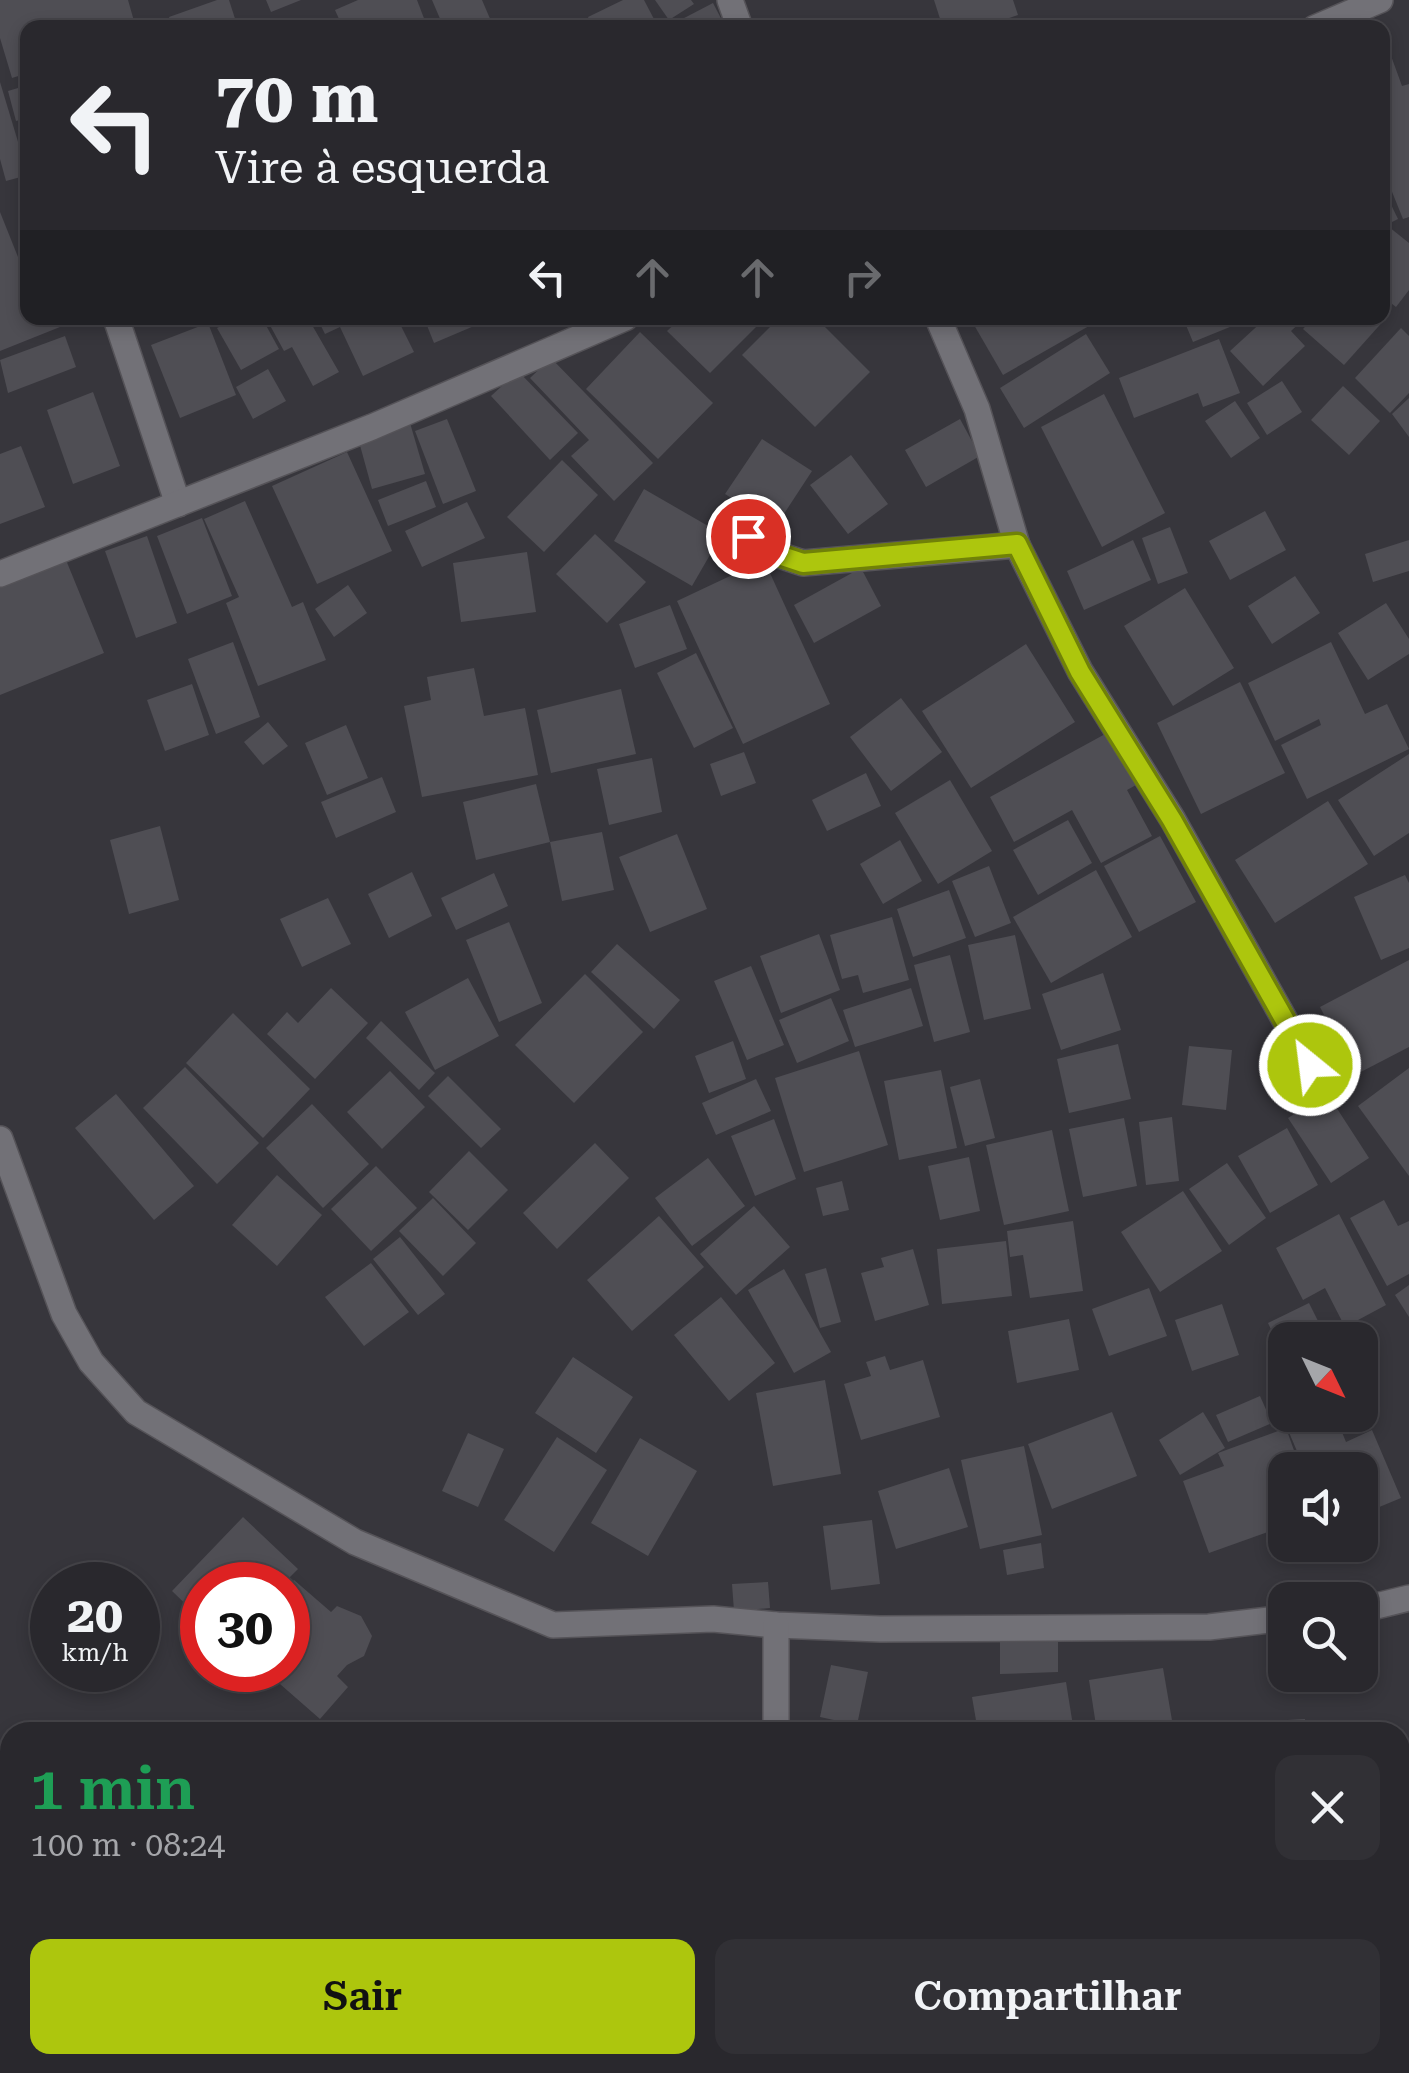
<!DOCTYPE html>
<html lang="pt">
<meta charset="utf-8">
<style>
:root{--surface:#29282d;--page:#313035;--text:#f1f3f6;--muted:#a5a6aa;--line:#454449;--accent:#adc60d}
body{margin:0;font-family:"Roboto Serif",serif;background:var(--page);color:var(--text);height:100vh;display:flex;flex-direction:column;font-size:38px;white-space:nowrap}
*{box-sizing:border-box;margin:0}
p{font-size:32px;color:var(--muted)}
.icon{flex:none;width:55px;height:55px;fill:none;stroke:currentColor;stroke-width:2;stroke-linecap:round;stroke-linejoin:round}
.map{position:relative;flex:1;overflow:hidden}
.panel{position:absolute;left:0px;top:1722px;width:1410px;height:352px;display:flex;flex-direction:column;background:var(--surface);border-radius:30px 30px 0 0;box-shadow:0 5px 15px #0003,0 0 0 2px var(--line)}
.panel>*{flex:none}
.banner{position:absolute;left:20px;top:20px;width:1370px;height:305px;border-radius:20px;box-shadow:0 5px 15px #0003,0 0 0 2px var(--line);background:#29282d;color:var(--text);overflow:hidden}
.needle{width:65px;rotate:133deg}
.controls{position:absolute;left:1268px;top:1322px;display:grid;gap:20px}
.controls a{display:grid;place-items:center;width:110px;height:110px;border-radius:20px;background:var(--surface);box-shadow:0 5px 15px #0003,0 0 0 2px var(--line);font-size:50px}
.speed{position:absolute;left:30px;top:1562px;display:flex;gap:20px;font-size:50px;font-weight:700;text-align:center}
.speed>*{display:grid;place-content:center;width:130px;height:130px;border-radius:50%;background:var(--surface);box-shadow:0 5px 15px #0003,0 0 0 2px var(--line);line-height:1}
.speed small{font-size:25px;font-weight:400}
.speed .limit{border:15px solid #d22;background:#fff;color:#111}
.pin{position:absolute;display:grid;place-items:center;width:85px;height:85px;color:#fff;margin:-42px;border:5px solid #fff;border-radius:50%;box-shadow:0 2px 10px #0007}
.me{position:absolute;width:110px;margin:-55px;rotate:331deg;stroke-linejoin:round;filter:drop-shadow(0 0 8px #0008)}
.turn{display:flex;align-items:center;gap:35px;height:210px;padding:0 30px;font-size:45px}
.turn .icon{width:130px;height:130px;stroke-width:2.5}
.turn b{display:block;font-size:70px;line-height:85px}
.lanes{display:flex;align-items:center;height:95px;padding:0 30px;background:#0003;justify-content:center;gap:50px;direction:ltr}
.lanes .off{opacity:.35}
.round{display:grid;place-items:center;flex:none;width:105px;height:105px;border-radius:20px;background:var(--page)}
.head{display:flex;align-items:center;justify-content:space-between;height:170px;padding:0 30px}
h1{font-size:60px;font-weight:600;line-height:75px;color:#1e9e55}
.action{display:flex;gap:20px;margin-top:auto;padding:20px 30px}
.action a{flex:1;height:115px;border-radius:20px;background:var(--accent);color:#111;font-size:40px;font-weight:600;line-height:115px;text-align:center}
.action a+a{background:var(--page);color:var(--text)}
.map>svg:first-child{display:block}
</style>
<div class="map">
<svg width="1409" height="2073" viewBox="0 0 1409 2073">
<rect width="100%" height="100%" fill="#37363c"/>
<g fill="#4f4e54">
<polygon points="0,0 128,0 136,28 28,28 28,73 12,78 0,38"/>
<polygon points="217,0 229,0 238,28 173,28 169,17"/>
<polygon points="266,0 301,0 271,12"/>
<polygon points="358,0 417,0 425,21 409,28 343,28 335,10"/>
<polygon points="432,0 482,0 494,28 444,28"/>
<polygon points="623,0 644,0 655,21 642,28 593,28 588,17"/>
<polygon points="655,0 691,0 694,4 669,20"/>
<polygon points="934,0 1013,0 1018,15 980,28 943,28"/>
<polygon points="713,3 726,28 665,28"/>
<polygon points="1030,18 1033,28 1003,28 1003,27"/>
<polygon points="1390,53 1402,86 1409,84 1409,217 1403,219 1382,167 1382,56"/>
<polygon points="0,82 28,175 6,181 0,159"/>
<polygon points="28,85 28,118 16,121 8,91"/>
<polygon points="1382,186 1398,219 1382,227"/>
<polygon points="0,212 28,282 28,318 56,318 60,327 0,351"/>
<polygon points="1389,227 1409,243 1409,290 1396,307 1382,296 1382,234"/>
<polygon points="236,318 262,318 279,349 241,370 217,328"/>
<polygon points="266,318 308,318 339,372 313,386 292,347 284,351"/>
<polygon points="317,318 397,318 414,352 363,376 340,327 325,334"/>
<polygon points="424,318 493,318 434,343"/>
<polygon points="681,318 750,318 758,325 710,373 667,331"/>
<polygon points="779,318 816,318 870,372 815,427 742,355"/>
<polygon points="970,318 1103,318 1003,375"/>
<polygon points="1183,318 1252,318 1193,342"/>
<polygon points="1266,318 1305,318 1291,331 1305,346 1263,386 1230,351"/>
<polygon points="1313,318 1386,318 1344,365 1303,329"/>
<polygon points="208,323 236,395 180,418 151,345"/>
<polygon points="1401,328 1409,336 1409,393 1390,413 1355,378"/>
<polygon points="640,332 713,403 658,459 586,389"/>
<polygon points="1086,334 1110,373 1024,428 1000,388"/>
<polygon points="65,336 76,367 8,393 0,360"/>
<polygon points="1219,339 1240,393 1203,407 1198,393 1134,418 1119,378"/>
<polygon points="551,358 653,463 614,501 571,456 589,440 530,378"/>
<polygon points="268,369 286,401 253,419 236,387"/>
<polygon points="518,371 578,433 550,460 491,396"/>
<polygon points="1282,381 1302,412 1267,435 1247,403"/>
<polygon points="1343,386 1380,421 1349,455 1311,420"/>
<polygon points="93,392 120,466 73,484 47,410"/>
<polygon points="1104,394 1165,513 1102,547 1041,427"/>
<polygon points="1409,398 1409,437 1392,414"/>
<polygon points="1235,401 1260,438 1231,458 1205,421"/>
<polygon points="447,419 476,491 443,504 415,431"/>
<polygon points="960,419 980,456 926,487 905,450"/>
<polygon points="410,423 425,474 372,489 358,438"/>
<polygon points="762,439 812,471 776,526 725,494"/>
<polygon points="21,446 45,507 0,524 0,454"/>
<polygon points="347,452 392,551 317,584 272,486"/>
<polygon points="851,455 888,504 848,534 810,485"/>
<polygon points="562,460 598,495 544,552 507,517"/>
<polygon points="426,481 436,507 388,526 378,500"/>
<polygon points="644,489 722,534 692,586 614,541"/>
<polygon points="245,501 292,607 303,602 326,660 258,686 226,603 239,597 204,519"/>
<polygon points="467,502 485,538 422,567 405,531"/>
<polygon points="1265,511 1286,550 1230,580 1209,541"/>
<polygon points="202,518 232,596 187,614 157,536"/>
<polygon points="1170,527 1188,573 1158,584 1142,538"/>
<polygon points="595,534 646,582 607,623 556,574"/>
<polygon points="147,536 177,623 136,638 105,551"/>
<polygon points="1133,540 1151,580 1084,610 1067,571"/>
<polygon points="1409,540 1409,571 1373,582 1365,554"/>
<polygon points="527,552 536,612 461,622 453,563"/>
<polygon points="66,560 104,653 0,695 0,587"/>
<polygon points="764,560 830,704 743,744 677,601"/>
<polygon points="861,568 881,606 814,643 794,605"/>
<polygon points="1295,576 1320,613 1272,644 1248,606"/>
<polygon points="348,585 367,613 334,637 315,609"/>
<polygon points="1185,588 1234,668 1173,706 1124,626"/>
<polygon points="1386,603 1409,639 1409,654 1368,680 1338,633"/>
<polygon points="670,605 687,649 635,668 619,624"/>
<polygon points="233,642 260,717 216,734 188,659"/>
<polygon points="1331,642 1365,714 1387,704 1409,749 1307,799 1281,745 1321,725 1319,719 1275,741 1248,683"/>
<polygon points="1026,644 1075,722 971,788 922,711"/>
<polygon points="696,653 733,728 694,748 657,673"/>
<polygon points="474,668 484,716 525,708 538,775 422,797 404,706 431,700 427,677"/>
<polygon points="1240,682 1285,773 1201,814 1157,723"/>
<polygon points="192,684 209,735 165,751 147,700"/>
<polygon points="621,689 636,754 551,773 537,710"/>
<polygon points="901,698 942,752 891,791 850,737"/>
<polygon points="268,722 288,746 263,765 244,742"/>
<polygon points="346,725 368,778 327,795 305,743"/>
<polygon points="1107,733 1136,785 1127,790 1152,836 1101,863 1072,810 1014,842 990,797"/>
<polygon points="744,752 756,783 721,796 710,764"/>
<polygon points="1409,754 1409,833 1374,856 1338,800"/>
<polygon points="652,758 662,812 609,825 597,769"/>
<polygon points="866,773 881,806 827,831 812,800"/>
<polygon points="382,777 396,812 336,838 321,802"/>
<polygon points="950,780 992,851 938,884 895,813"/>
<polygon points="536,784 550,842 476,860 463,802"/>
<polygon points="1328,801 1368,864 1275,923 1235,860"/>
<polygon points="1068,820 1092,863 1038,895 1013,850"/>
<polygon points="160,826 179,900 129,914 110,840"/>
<polygon points="602,832 614,890 562,901 550,842"/>
<polygon points="677,834 707,909 650,932 619,857"/>
<polygon points="1160,836 1196,902 1139,932 1104,866"/>
<polygon points="900,840 922,881 883,904 860,864"/>
<polygon points="989,866 1011,923 975,937 952,881"/>
<polygon points="1096,870 1132,937 1051,983 1013,917"/>
<polygon points="412,872 432,916 389,938 368,894"/>
<polygon points="494,873 508,906 456,930 441,898"/>
<polygon points="1405,875 1409,883 1409,948 1381,960 1354,897"/>
<polygon points="949,890 966,938 913,957 897,909"/>
<polygon points="328,898 351,944 302,967 280,919"/>
<polygon points="892,917 909,980 863,993 858,975 842,979 830,935"/>
<polygon points="509,922 542,1003 499,1022 466,940"/>
<polygon points="819,934 840,990 781,1013 760,956"/>
<polygon points="1015,935 1031,1009 984,1020 968,945"/>
<polygon points="617,944 680,1000 654,1029 591,972"/>
<polygon points="950,955 970,1032 934,1042 914,965"/>
<polygon points="1409,960 1409,1047 1355,1075 1320,1007"/>
<polygon points="751,966 784,1045 747,1060 714,981"/>
<polygon points="1103,973 1121,1030 1061,1050 1042,994"/>
<polygon points="585,974 643,1032 574,1103 515,1045"/>
<polygon points="468,978 499,1036 435,1070 405,1012"/>
<polygon points="331,988 368,1023 315,1079 267,1034 287,1012 298,1023"/>
<polygon points="911,988 923,1026 855,1047 843,1010"/>
<polygon points="831,998 849,1041 797,1063 779,1020"/>
<polygon points="233,1013 310,1089 263,1138 186,1063"/>
<polygon points="381,1021 435,1073 419,1090 366,1038"/>
<polygon points="733,1041 746,1079 709,1093 695,1056"/>
<polygon points="1118,1044 1131,1099 1069,1113 1057,1059"/>
<polygon points="1189,1046 1232,1050 1226,1110 1182,1105"/>
<polygon points="859,1051 888,1145 804,1172 775,1078"/>
<polygon points="185,1067 259,1143 217,1184 143,1108"/>
<polygon points="1409,1068 1409,1176 1358,1106"/>
<polygon points="941,1070 957,1148 899,1160 884,1081"/>
<polygon points="390,1071 425,1107 382,1149 347,1112"/>
<polygon points="448,1076 501,1129 481,1148 428,1096"/>
<polygon points="756,1079 771,1111 716,1135 702,1103"/>
<polygon points="980,1079 995,1138 965,1146 950,1087"/>
<polygon points="1327,1093 1369,1158 1331,1183 1288,1118"/>
<polygon points="116,1094 194,1186 154,1220 75,1128"/>
<polygon points="312,1104 369,1164 323,1208 266,1148"/>
<polygon points="1172,1117 1179,1181 1146,1185 1139,1122"/>
<polygon points="1124,1118 1137,1186 1083,1197 1069,1129"/>
<polygon points="774,1119 796,1179 755,1196 731,1136"/>
<polygon points="1287,1128 1318,1185 1270,1213 1238,1156"/>
<polygon points="1052,1130 1069,1211 1004,1225 986,1145"/>
<polygon points="595,1143 629,1178 557,1249 523,1213"/>
<polygon points="469,1151 508,1190 468,1230 429,1192"/>
<polygon points="969,1157 980,1211 940,1220 928,1166"/>
<polygon points="708,1158 745,1206 692,1246 655,1198"/>
<polygon points="1227,1163 1266,1218 1229,1245 1189,1189"/>
<polygon points="376,1166 417,1208 371,1251 331,1209"/>
<polygon points="277,1175 322,1215 277,1266 232,1225"/>
<polygon points="842,1181 849,1210 823,1216 816,1188"/>
<polygon points="1183,1191 1222,1251 1160,1292 1121,1232"/>
<polygon points="433,1198 476,1243 443,1276 399,1231"/>
<polygon points="1384,1200 1398,1226 1409,1221 1409,1274 1387,1286 1350,1218"/>
<polygon points="754,1206 790,1247 736,1295 700,1254"/>
<polygon points="1339,1214 1386,1305 1345,1327 1325,1288 1303,1300 1276,1248"/>
<polygon points="659,1216 704,1267 632,1331 587,1280"/>
<polygon points="1073,1221 1083,1291 1030,1298 1023,1255 1010,1257 1007,1231"/>
<polygon points="400,1237 445,1294 418,1315 373,1259"/>
<polygon points="1006,1241 1012,1296 942,1304 937,1249"/>
<polygon points="913,1249 929,1305 875,1321 861,1273 884,1267 881,1258"/>
<polygon points="371,1263 409,1312 364,1346 325,1297"/>
<polygon points="826,1268 841,1322 820,1328 805,1274"/>
<polygon points="784,1269 831,1352 794,1373 748,1290"/>
<polygon points="1409,1285 1409,1317 1395,1295"/>
<polygon points="1149,1288 1167,1336 1109,1356 1092,1309"/>
<polygon points="721,1297 775,1363 729,1401 674,1335"/>
<polygon points="1309,1303 1327,1339 1285,1340 1285,1359 1268,1323"/>
<polygon points="1222,1304 1239,1355 1192,1371 1175,1320"/>
<polygon points="1069,1319 1079,1370 1017,1383 1008,1331"/>
<polygon points="885,1356 890,1370 923,1360 940,1417 861,1440 844,1384 871,1376 866,1362"/>
<polygon points="573,1357 633,1397 596,1453 535,1413"/>
<polygon points="825,1380 841,1474 773,1486 756,1393"/>
<polygon points="1285,1384 1285,1415 1335,1415 1346,1442 1372,1430 1401,1498 1360,1515 1360,1470 1305,1470 1271,1390"/>
<polygon points="1260,1396 1272,1423 1228,1442 1216,1415"/>
<polygon points="1112,1412 1137,1476 1052,1509 1028,1444"/>
<polygon points="1203,1412 1225,1448 1180,1475 1159,1440"/>
<polygon points="1286,1428 1301,1470 1285,1470 1285,1526 1209,1553 1183,1481 1224,1466 1218,1453"/>
<polygon points="468,1433 504,1449 478,1507 442,1491"/>
<polygon points="557,1437 607,1470 554,1552 504,1520"/>
<polygon points="640,1438 697,1471 648,1556 591,1523"/>
<polygon points="1024,1446 1042,1535 980,1549 961,1460"/>
<polygon points="949,1468 968,1527 896,1549 878,1491"/>
<polygon points="243,1517 298,1569 282,1585 202,1585 202,1620 172,1591"/>
<polygon points="872,1520 880,1584 831,1590 823,1526"/>
<polygon points="1041,1543 1044,1568 1007,1575 1003,1550"/>
<polygon points="294,1580 331,1612 337,1606 361,1616 372,1636 364,1656 347,1665 337,1676 348,1687 320,1719 264,1670 288,1670 288,1587"/>
<polygon points="768,1582 770,1608 734,1611 732,1584"/>
<polygon points="1058,1635 1058,1672 1000,1674 1000,1637"/>
<polygon points="831,1665 868,1672 857,1725 820,1717"/>
<polygon points="1163,1668 1174,1732 1097,1732 1089,1680"/>
<polygon points="1066,1682 1074,1732 978,1732 972,1697"/>
<polygon points="1305,1719 1305,1732 1234,1732 1233,1723"/>
<polygon points="1409,1962 1409,1992 1400,1980 1400,1970"/>
<polygon points="1400,2047 1409,2060 1409,2073 1357,2073 1369,2065 1400,2065"/>
<polygon points="121,2065 217,2065 213,2073 117,2073"/>
<polygon points="241,2065 264,2065 281,2073 237,2073"/>
<polygon points="295,2065 343,2065 340,2073 312,2073"/>
<polygon points="493,2065 526,2065 522,2073 507,2073"/>
<polygon points="728,2065 814,2065 809,2073 729,2073 725,2071"/>
<polygon points="842,2065 896,2065 913,2073 838,2073"/>
<polygon points="922,2065 994,2065 990,2073 918,2073"/>
</g>
<g fill="none" stroke-linecap="round" stroke-linejoin="round">
<g stroke="#555358" stroke-width="28">
<g id="street">
<polyline points="730,0 740,28"/>
<polyline points="1315,28 1380,0"/>
<polyline points="116,318 178,504"/>
<polyline points="938,318 977,409 1017,545 1080,671 1173,820 1310,1065"/>
<polyline points="748,537 776,554 803,563 1017,545"/>
<polyline points="0,574 372,427 625,318"/>
<polyline points="0,1139 64,1314 91,1362 136,1412 355,1542 553,1625 713,1619 776,1625 880,1629 1209,1627 1285,1618"/>
<polyline points="1360,1610 1409,1598"/>
<polyline points="776,1732 776,1625"/>
</g>
</g>
<use href="#street" stroke="#727177" stroke-width="25"/>
</g>
<g fill="none" stroke-linecap="round" stroke-linejoin="round">
<g stroke="#708108" stroke-width="25">
<polyline id="route" points="748,536 776,554 803,563 1017,544 1080,672 1172,820 1310,1065"/>
</g>
<use href="#route" stroke="#adc60d" stroke-width="18"/>
</g>
</svg>
<div class="controls">
<a><svg class="needle" viewBox="-14 -14 28 28"><path d="M0-13l5 13h-10z" fill="#e53935"/><path d="M0 13l5-13h-10z" fill="#a5a6aa"/></svg></a>
<a><svg class="icon" aria-label="sound" viewBox="0 0 24 24"><path d="M4 9h4l5-4v14l-5-4H4zM17 9q2 3 0 6"/></svg></a>
<a><svg class="icon" aria-label="search" viewBox="0 0 24 24"><circle cx="10" cy="10" r="6"/><path d="M15 15l6 6"/></svg></a>
</div>
<div class="speed"><div>20<small>km/h</small></div><div class="limit">30</div></div>
<div class="pin" style="left:748px;top:536px;background:#d93025"><svg class="icon" aria-label="arrive" viewBox="0 0 24 24"><path d="M6 21V4h12l-3 4 3 4H6"/></svg></div>
<svg class="me" style="left:1310px;top:1065px" viewBox="-20 -20 40 40"><circle r="17" fill="#adc60d" stroke="#fff" stroke-width="3"/><path d="M0-11L8 9 0 5-8 9z" fill="#fff"/></svg>
<div class="banner">
<div class="turn"><svg class="icon" aria-label="left" viewBox="0 0 24 24"><path d="M17 20v-9H6M10 6l-5 5 5 5"/></svg><div><b>70 m</b>Vire à esquerda</div></div>
<div class="lanes"><svg class="icon" aria-label="left" viewBox="0 0 24 24"><path d="M17 20v-9H6M10 6l-5 5 5 5"/></svg><svg class="icon off" aria-label="ahead" viewBox="0 0 24 24"><path d="M12 20V5M6 11l6-6 6 6"/></svg><svg class="icon off" aria-label="ahead" viewBox="0 0 24 24"><path d="M12 20V5M6 11l6-6 6 6"/></svg><svg class="icon off" aria-label="right" viewBox="0 0 24 24"><path d="M7 20v-9h11M14 6l5 5-5 5"/></svg></div>
</div>
<section class="panel">
<div class="head"><div><h1>1 min</h1><p>100 m · 08:24</p></div><a class="round"><svg class="icon" aria-label="close" viewBox="0 0 24 24"><path d="M6 6l12 12M18 6L6 18"/></svg></a></div>
<div class="action"><a>Sair</a><a>Compartilhar</a></div>
</section>
</div>
